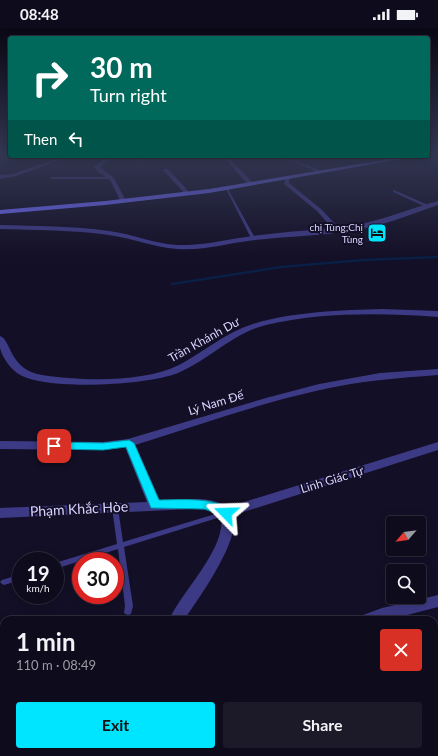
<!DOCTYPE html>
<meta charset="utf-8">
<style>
:root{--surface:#0e0b1c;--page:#1c1929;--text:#f1f3f6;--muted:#9b9ba3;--line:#2e2b3b;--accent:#00e5ff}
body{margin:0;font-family:Lato,sans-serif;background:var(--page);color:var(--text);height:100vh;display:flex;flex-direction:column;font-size:15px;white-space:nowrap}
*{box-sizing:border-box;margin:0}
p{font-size:13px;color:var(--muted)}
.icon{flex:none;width:22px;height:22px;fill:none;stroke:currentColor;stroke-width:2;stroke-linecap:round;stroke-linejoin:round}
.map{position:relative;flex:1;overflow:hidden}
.side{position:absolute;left:0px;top:588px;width:438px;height:140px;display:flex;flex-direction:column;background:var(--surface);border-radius:12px 12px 0 0;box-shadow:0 2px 10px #0003,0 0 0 1px var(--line)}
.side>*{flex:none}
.top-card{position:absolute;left:8px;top:8px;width:422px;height:122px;border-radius:4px;box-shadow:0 2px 10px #0003,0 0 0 1px var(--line);background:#00695c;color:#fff;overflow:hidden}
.needle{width:26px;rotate:242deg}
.buttons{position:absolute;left:386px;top:488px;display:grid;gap:8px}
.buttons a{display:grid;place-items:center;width:40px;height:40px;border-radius:4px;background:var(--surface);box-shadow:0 2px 10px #0003,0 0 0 1px var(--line);font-size:20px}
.speed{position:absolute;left:12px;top:524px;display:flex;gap:8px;font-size:20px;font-weight:700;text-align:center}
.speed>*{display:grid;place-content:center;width:52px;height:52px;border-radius:50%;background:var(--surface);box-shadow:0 2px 10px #0003,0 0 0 1px var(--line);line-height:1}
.speed small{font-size:10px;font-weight:400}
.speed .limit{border:6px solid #d22;background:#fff;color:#111}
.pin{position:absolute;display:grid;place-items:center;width:34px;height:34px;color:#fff;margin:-17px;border-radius:8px;box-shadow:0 2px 6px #0006}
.me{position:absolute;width:44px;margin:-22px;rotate:292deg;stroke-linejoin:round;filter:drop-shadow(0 0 3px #0008)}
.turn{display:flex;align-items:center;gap:14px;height:84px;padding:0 16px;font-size:18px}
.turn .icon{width:52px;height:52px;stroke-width:2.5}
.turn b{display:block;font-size:28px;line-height:34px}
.then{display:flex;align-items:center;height:38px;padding:0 16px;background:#0003;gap:8px;font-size:15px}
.round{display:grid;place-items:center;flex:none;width:42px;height:42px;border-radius:4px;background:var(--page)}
.summary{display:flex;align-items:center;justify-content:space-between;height:68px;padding:0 16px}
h1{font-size:24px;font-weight:700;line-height:30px}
.action{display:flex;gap:8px;margin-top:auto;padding:8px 16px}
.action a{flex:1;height:46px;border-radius:4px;background:var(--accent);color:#111;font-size:16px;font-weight:700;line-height:46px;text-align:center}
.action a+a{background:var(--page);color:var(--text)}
.status{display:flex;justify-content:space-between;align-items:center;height:28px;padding:0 20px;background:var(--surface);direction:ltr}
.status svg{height:11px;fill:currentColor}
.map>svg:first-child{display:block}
</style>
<div class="status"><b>08:48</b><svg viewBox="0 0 49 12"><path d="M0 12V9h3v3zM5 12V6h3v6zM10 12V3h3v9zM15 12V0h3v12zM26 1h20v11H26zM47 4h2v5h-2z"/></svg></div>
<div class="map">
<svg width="438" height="728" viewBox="0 0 438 728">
<rect width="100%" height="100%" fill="#130f26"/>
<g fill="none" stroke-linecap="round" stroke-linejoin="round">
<polyline stroke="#0a1f44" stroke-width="2.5" points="172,256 281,239 363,232 438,229"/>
<g fill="#3d3a85" fill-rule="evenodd">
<polygon points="147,128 151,128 138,133 136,132"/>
<path d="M269,128C285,128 308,136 322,144L320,145L297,135Z"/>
<polygon points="320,128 325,128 310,132 309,131"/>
<polygon points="52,149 111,149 112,150 111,151 51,151 51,149"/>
<polygon points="226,160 228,161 255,210 254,211 251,210 226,161"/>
<polygon points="394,162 428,177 429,178 426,179 393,164 393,162"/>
<polygon points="113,478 117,478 118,480 123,514 225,483 227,483 228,485 227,487 124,519 133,578 131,586 128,587 125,586 124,584 125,578 118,521 55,541 55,535 117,516 112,480"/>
<polygon points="21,546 21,552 4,557 2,556 0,554 2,552"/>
<rect x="434" y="599" width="4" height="6"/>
</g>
<g fill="#3d3a85" fill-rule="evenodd">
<polygon points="65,128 72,128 16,148 0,151 0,147 13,146"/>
<polygon points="107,128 113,128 100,139 114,150 126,173 125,174 121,174 110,152 97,143 94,139"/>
<polygon points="222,128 227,128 253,155 253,157 249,157"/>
<polygon points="379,128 386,128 395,132 390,133"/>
<polygon points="164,141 168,141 190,165 190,167 186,167 164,143"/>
<path d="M286,149H290L289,155L321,181L339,200C374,196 404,182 438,173V177C412,186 385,197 357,202C323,208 289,208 255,212C228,215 204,223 177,221C153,219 132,210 109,207C73,202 36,202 0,201V197C37,198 73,198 109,203C133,206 154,216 178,217C204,218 228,211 253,208C279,204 306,203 332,200L317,183L284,156Z"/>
<path d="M382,281L438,283V289C381,285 322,284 266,297C233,305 209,332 178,345C148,357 44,364 17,345C10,340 2,329 0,320C0,317 0,312 0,308C11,311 9,342 42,347C82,353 142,355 179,337C204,324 226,304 253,296C291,284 342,282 382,281Z"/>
<path d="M438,341V347C398,350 359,353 320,362C257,376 196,398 135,417L160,473C182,472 209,467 228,479L438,414V422L234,487C239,515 200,568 184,592H169C182,563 227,520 221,488L211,482L192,481L0,490V480L147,474L125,419L103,422L0,421V413L103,414L128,411L266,370L319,356L380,345Z"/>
<polygon points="438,567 438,579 388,592 361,592 363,587 382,580"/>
<polygon points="4,685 4,703 0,704 0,686"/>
<polygon points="71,724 89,724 87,728 69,728"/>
<polygon points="173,724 191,724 190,728 172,728"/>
</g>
<polygon fill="#6f6bff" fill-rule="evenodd" points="407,128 418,128 209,165 105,177 0,186 0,182 105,173 209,161"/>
</g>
<linearGradient id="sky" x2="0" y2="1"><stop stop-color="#0a0815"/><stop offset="0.55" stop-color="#333752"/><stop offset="1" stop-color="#333752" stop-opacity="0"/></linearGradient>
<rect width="438" height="229" fill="url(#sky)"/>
<path fill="#00e5ff" stroke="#0095a6" d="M129,412L134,415L159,472C176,472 223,468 232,485L230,488L226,489L204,481L151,480L126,419L103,422L54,421L49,418L54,414L103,415Z"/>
<defs>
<g id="hotel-square" transform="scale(1)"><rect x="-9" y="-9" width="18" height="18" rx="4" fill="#00e5ff" stroke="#130f26"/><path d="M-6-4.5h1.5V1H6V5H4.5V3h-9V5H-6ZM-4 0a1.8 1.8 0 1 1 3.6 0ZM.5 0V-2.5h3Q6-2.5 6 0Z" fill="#111"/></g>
</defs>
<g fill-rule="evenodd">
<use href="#hotel-square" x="377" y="205"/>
</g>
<g text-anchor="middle" stroke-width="4" stroke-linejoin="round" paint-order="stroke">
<g font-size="10" fill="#d9d4ff" stroke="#130f26" text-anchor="end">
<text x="363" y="203">chị Tùng;Chị<tspan x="363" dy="12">Tùng</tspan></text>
</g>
<g font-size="12" fill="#d9d4ff" stroke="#130f26">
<text transform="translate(204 312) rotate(-29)" y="4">Trần Khánh Dư</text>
<text transform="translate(216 375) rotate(-17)" y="4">Lý Nam Đế</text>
<text transform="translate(332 452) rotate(-17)" y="4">Linh Giác Tự</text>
</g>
<g font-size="14" fill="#d9d4ff" stroke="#130f26">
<text transform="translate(79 481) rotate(-3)" y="5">Phạm Khắc Hòe</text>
</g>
</g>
</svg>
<div class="buttons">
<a><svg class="needle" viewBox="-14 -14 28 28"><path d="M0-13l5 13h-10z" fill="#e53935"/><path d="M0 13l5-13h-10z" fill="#9b9ba3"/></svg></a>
<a><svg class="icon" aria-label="search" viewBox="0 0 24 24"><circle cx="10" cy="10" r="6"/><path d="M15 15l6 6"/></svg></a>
</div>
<div class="speed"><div>19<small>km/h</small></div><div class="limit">30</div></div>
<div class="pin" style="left:54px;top:418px;background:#d93025"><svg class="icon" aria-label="arrive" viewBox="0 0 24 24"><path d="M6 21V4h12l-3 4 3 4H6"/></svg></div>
<svg class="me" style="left:226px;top:485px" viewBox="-20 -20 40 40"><path d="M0-17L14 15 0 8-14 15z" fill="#00e5ff" stroke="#fff" stroke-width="4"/></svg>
<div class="top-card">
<div class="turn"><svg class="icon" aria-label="right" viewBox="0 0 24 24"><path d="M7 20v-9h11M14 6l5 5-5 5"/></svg><div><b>30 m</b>Turn right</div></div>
<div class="then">Then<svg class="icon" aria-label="left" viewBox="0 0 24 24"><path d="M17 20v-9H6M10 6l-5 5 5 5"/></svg></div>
</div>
<section class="side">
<div class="summary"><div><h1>1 min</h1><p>110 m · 08:49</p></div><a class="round" style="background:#d93025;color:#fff"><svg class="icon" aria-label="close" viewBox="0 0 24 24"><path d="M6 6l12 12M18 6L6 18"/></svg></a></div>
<div class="action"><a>Exit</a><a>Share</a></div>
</section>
</div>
